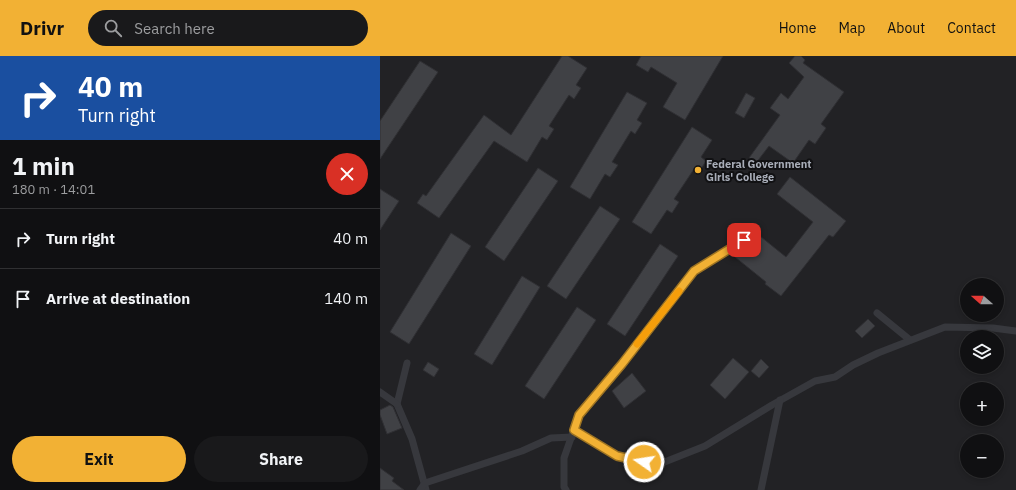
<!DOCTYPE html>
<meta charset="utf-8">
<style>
:root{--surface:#101012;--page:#19191b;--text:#f1f3f6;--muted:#9c9d9f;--line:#303032;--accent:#f2b134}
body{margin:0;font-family:"IBM Plex Sans",sans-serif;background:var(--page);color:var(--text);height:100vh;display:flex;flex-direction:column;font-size:15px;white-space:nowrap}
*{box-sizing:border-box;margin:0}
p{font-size:13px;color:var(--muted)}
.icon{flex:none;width:22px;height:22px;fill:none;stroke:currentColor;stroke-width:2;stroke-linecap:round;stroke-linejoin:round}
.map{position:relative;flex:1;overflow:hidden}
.details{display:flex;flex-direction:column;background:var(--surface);width:380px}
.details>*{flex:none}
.hud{background:#1a4fa0;color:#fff;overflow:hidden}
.needle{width:26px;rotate:291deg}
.buttons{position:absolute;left:580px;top:222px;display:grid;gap:8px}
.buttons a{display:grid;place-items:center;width:44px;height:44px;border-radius:50%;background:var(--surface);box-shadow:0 2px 6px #0003,0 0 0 1px var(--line);font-size:20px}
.pin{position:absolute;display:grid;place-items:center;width:34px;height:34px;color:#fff;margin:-17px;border-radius:8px;box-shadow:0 2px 6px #0006}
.me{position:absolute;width:44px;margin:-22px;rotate:283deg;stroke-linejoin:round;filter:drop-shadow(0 0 3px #0008)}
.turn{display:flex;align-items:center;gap:14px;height:84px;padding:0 12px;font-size:18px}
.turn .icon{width:52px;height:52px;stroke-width:2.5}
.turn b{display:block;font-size:28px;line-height:34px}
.round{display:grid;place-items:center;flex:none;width:42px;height:42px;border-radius:21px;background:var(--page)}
.summary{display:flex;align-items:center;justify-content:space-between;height:68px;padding:0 12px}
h1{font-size:24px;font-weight:700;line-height:30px}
.cta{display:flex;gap:8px;margin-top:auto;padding:8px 12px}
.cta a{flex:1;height:46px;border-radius:24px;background:var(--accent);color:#111;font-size:16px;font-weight:700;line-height:46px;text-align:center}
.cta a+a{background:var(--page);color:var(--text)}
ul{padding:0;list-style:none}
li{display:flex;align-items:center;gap:12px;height:60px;padding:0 12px;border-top:1px solid var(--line)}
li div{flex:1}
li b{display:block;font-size:15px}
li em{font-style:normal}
header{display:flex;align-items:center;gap:24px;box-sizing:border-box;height:56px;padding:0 20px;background:var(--accent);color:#111}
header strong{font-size:19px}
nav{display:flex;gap:22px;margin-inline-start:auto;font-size:14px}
.search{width:280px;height:36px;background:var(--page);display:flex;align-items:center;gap:10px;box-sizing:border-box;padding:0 14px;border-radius:22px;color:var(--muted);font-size:15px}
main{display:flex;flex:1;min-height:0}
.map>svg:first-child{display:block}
</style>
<header>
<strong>Drivr</strong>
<div class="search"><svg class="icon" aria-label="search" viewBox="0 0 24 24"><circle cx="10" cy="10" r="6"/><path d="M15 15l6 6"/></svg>Search here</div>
<nav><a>Home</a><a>Map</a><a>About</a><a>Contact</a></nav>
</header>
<main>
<section class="details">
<div class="hud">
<div class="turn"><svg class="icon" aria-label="right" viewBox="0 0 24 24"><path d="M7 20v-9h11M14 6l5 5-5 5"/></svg><div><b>40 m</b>Turn right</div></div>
</div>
<div class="summary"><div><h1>1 min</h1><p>180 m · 14:01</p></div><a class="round" style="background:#d93025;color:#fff"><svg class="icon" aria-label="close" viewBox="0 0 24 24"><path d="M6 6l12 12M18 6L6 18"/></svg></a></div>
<ul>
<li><svg class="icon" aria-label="right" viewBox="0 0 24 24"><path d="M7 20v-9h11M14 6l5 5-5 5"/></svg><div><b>Turn right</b></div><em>40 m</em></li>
<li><svg class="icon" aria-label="arrive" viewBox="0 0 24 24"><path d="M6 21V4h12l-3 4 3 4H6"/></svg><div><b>Arrive at destination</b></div><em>140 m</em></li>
</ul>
<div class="cta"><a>Exit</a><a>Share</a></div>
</section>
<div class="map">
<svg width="636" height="434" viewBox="0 0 636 434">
<rect width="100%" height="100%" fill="#161618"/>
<path fill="#222225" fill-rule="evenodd" d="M0,0H636V434H0ZM587,229H617V259H587ZM587,281H617V311H587ZM587,333H617V363H587ZM587,385H617V415H587Z"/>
<g fill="#404145" stroke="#303034">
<polygon points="182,0 188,0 207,12 196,29 201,32 194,43 189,39 169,70 174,73 167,84 162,81 147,106 114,85 59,162 37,147 43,138 46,140 104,59 131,79"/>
<polygon points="261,0 343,0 305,64 283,51 297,27 271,11 268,16 256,9"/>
<polygon points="415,0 421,0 425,4 423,7 464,36 441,68 446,72 435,88 429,84 413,107 389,90 376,107 369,102 400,59 390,52 401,37 408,43 424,21 409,7"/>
<polygon points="40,5 58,16 0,103 0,65"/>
<polygon points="247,36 267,47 257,64 262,67 255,78 251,75 232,106 238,109 230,121 225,118 210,143 190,131"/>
<polygon points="366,37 375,42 364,62 355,57"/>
<polygon points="312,71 332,84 321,101 326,105 319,116 314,113 294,143 299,146 292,157 287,154 271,178 252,166"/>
<polygon points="158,112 178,125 124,205 105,191"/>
<polygon points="410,121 466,165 453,181 449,179 401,240 385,228 386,226 355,201 363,191 368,187 369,183 375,176 406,201 433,166 397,138"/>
<polygon points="0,133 19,145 0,174"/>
<polygon points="220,150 240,163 186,243 167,230"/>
<polygon points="71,177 91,190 29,288 10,276"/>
<polygon points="280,188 298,200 245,280 227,268"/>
<polygon points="142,220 160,231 112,309 94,298"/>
<polygon points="197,251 216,264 164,343 145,330"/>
<polygon points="488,263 495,270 482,282 475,275"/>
<polygon points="353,302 369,316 345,343 330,329"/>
<polygon points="381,303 389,311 379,322 371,315"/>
<polygon points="48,306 59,313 54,321 43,314"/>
<polygon points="252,317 266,335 244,352 232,335"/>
<polygon points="10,349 13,351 22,372 7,378 0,359 0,354"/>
<polygon points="0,412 14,422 12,425 24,434 0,434"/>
</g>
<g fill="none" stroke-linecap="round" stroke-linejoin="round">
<g stroke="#37383d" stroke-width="7">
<polyline points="497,257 530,284"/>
<polyline points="27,307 17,348 32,383 46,434"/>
<polyline points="0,336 17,348"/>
<polyline points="194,374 237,400 277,409 325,390 392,349 435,325 455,321 473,309 498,297 565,271 613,272 636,275"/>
<polyline points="40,434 45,427 142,395 171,382 192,381"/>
<polyline points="186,434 184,431 184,402 199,359 241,308 314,215 364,184"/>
<polyline points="381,434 400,344"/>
</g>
</g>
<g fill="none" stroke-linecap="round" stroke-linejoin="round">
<g stroke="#9d7322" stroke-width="10">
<polyline id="route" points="264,406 237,400 194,374 199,359 242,308 314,215 364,184"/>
</g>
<use href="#route" stroke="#f2b134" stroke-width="7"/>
<polyline stroke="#f59e0b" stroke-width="7" points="257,288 299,235"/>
</g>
<circle fill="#f2b134" stroke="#111113" stroke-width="1.5" cx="318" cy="114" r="4"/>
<g text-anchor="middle" stroke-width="4" stroke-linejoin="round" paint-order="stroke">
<g font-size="11" font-weight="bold" fill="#a8adb8" stroke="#111113" text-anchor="start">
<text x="326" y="112">Federal Government<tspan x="326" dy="13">Girls' College</tspan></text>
</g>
</g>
</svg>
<div class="buttons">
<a><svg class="needle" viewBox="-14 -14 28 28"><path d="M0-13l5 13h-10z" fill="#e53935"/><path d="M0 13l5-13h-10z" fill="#9c9d9f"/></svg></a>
<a><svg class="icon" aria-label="layers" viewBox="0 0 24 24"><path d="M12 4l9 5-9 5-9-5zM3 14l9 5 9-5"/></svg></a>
<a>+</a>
<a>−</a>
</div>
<div class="pin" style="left:364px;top:184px;background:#d93025"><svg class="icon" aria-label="arrive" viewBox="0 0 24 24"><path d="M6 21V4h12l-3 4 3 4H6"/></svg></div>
<svg class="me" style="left:264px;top:406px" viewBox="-20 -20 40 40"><circle r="17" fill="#f2b134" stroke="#fff" stroke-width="3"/><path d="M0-11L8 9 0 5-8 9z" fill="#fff"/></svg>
</div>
</main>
